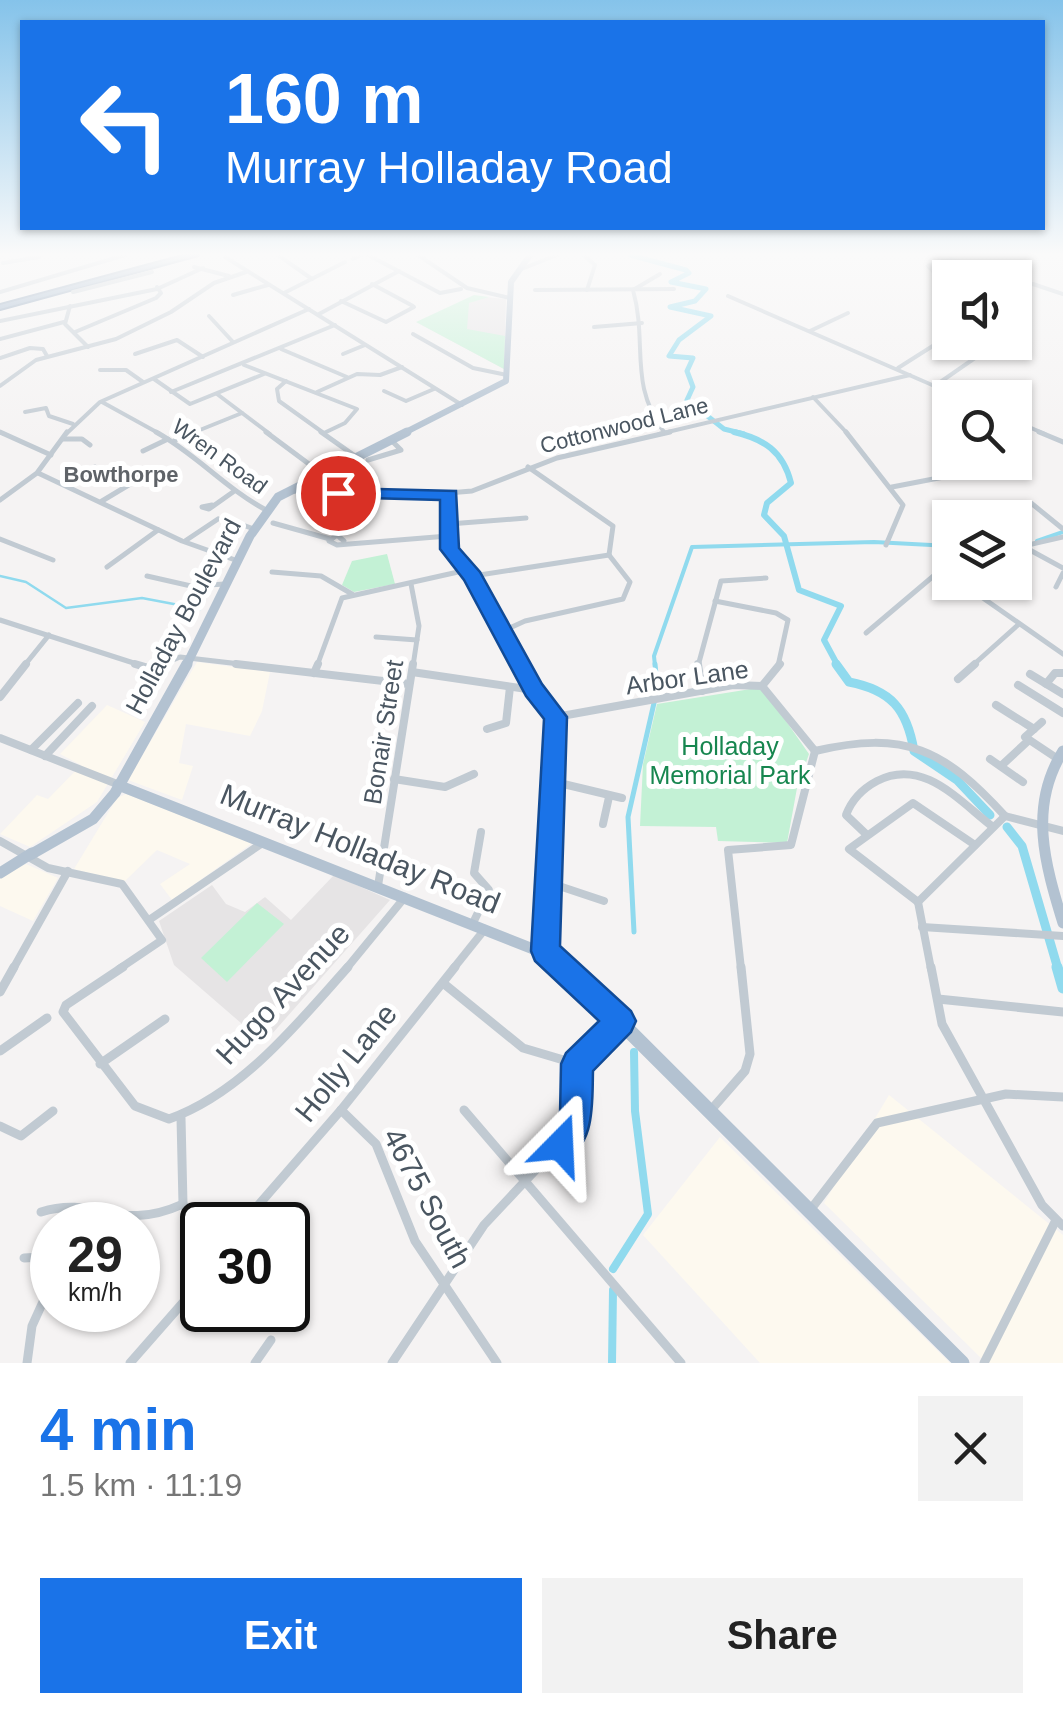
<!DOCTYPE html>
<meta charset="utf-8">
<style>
:root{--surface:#fff;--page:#f2f2f2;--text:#222;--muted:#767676;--accent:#1a73e8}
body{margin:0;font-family:Arial,sans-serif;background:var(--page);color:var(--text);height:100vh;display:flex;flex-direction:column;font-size:38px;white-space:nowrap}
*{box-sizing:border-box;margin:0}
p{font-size:32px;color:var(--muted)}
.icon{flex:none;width:55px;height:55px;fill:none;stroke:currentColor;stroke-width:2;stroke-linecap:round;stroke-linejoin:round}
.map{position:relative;height:1363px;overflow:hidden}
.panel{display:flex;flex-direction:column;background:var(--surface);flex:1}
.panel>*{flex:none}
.guide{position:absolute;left:20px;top:20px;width:1025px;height:210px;border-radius:0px;box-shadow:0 2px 8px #0004;background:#1a73e8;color:#fff;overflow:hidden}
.controls{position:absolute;left:932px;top:260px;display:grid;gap:20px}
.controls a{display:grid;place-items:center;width:100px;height:100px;border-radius:0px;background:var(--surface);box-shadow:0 2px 8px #0004;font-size:50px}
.speed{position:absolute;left:30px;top:1202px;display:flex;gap:20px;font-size:50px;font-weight:700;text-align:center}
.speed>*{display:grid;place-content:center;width:130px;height:130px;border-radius:50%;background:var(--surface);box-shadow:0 2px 8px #0004;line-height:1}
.speed small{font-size:25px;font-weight:400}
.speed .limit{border:5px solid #111;border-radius:15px;background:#fff;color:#111}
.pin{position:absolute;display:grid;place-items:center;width:85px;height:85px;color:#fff;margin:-42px;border:5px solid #fff;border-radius:50%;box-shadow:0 2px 10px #0007}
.me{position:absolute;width:110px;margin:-55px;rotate:21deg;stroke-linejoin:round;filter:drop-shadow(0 0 8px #0008)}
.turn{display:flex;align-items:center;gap:35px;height:210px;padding:0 40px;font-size:45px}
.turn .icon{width:130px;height:130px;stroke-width:2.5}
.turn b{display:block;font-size:70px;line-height:85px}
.round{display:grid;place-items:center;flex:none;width:105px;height:105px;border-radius:0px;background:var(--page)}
.head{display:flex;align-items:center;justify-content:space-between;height:170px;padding:0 40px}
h1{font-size:60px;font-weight:800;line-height:75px;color:var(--accent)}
.cta{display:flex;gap:20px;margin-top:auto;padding:20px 40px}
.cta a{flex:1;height:115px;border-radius:0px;background:var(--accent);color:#fff;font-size:40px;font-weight:800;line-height:115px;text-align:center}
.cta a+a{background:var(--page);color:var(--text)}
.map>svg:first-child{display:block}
</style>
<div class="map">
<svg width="1063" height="1363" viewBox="0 0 1063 1363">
<rect width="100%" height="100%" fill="#f5f3f3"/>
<g fill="#fdf9ef">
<polygon points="197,662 270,672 262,711 250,736 186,724 179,763 193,766 182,800 128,780"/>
<polygon points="107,705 145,722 97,802 30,847 0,834 37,795 48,799 81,765 60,754"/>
<polygon points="126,794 250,842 251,844 172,900 160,884 190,864 157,850 124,882 74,869 117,798"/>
<polygon points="26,864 58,878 33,921 0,906 0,878"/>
<polygon points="889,1095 1063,1235 1063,1363 986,1363 824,1203"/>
<polygon points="720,1137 749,1166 950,1363 760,1363 643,1235"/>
</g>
<g fill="#e6e4e5">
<polygon points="473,296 506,299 504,369 420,324"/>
<polygon points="334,875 390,900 264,1043 174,965 159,921 212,885 226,904 245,912 265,897 291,920"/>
</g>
<g fill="#c3f1d5">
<polygon points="474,295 489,297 469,303 467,329 505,336 504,369 416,322"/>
<polygon points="387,554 395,584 354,592 342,585 352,561"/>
<polygon points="757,688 765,691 809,754 797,788 787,843 718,841 716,827 640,826 643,764 657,704"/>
<polygon points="257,903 284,924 227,982 201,958"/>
</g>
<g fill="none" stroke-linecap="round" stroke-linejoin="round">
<polyline stroke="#90daee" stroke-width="2.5" points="0,576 26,582 66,608 142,598 200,609"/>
<g stroke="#90daee" stroke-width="4">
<polyline points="1037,541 1063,532"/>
<polyline points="655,666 654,656 692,547 874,542 950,546"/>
</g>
<g stroke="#90daee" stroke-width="5">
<polyline points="655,664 658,696"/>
<polyline points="634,932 628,817 654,703"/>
</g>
<g stroke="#90daee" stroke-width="8">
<polyline points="613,1269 648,1214 635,1111 634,1052"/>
<polyline points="612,1363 613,1290"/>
</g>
<polyline stroke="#90daee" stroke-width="5" points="630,255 686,270 689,273 671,282 706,289 695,301 670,307 711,316 679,340 669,356 693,358 687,371 693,387 687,400 724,429 744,434"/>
<path stroke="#90daee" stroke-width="6" d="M734,432C764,439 783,451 791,483L767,503L764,515L784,536L799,590L841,606L824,640L838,666"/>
<g stroke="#90daee" stroke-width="9">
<path d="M836,664L849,682C891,690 907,709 914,751L957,780L990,815"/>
<polyline points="1007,827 1022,846 1058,969"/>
</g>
<polyline stroke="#90daee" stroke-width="11" points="1057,967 1063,988"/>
<g stroke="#7690ad" stroke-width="4">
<polygon id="highway" points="186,255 198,255 0,309 0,305"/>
</g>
<g stroke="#c1cad2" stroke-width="4">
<polyline points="278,255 312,279"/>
<polyline points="368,255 440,293 461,289"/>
<polyline points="418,255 467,288 510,298"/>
<polyline points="584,255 595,265 587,290"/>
<polyline points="225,257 462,405"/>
<polyline points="353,259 361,255"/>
<polyline points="3,263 39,257"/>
<polyline points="194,267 229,276"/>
<polyline points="519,270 557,255"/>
<polyline points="933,271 928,266 951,259 978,269 979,278"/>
<path d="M660,274L633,290C648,344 628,383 664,432"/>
<polyline points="372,284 413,306"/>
<polyline points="1033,284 1063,294"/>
<polyline points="535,290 674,289"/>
<polyline points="0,292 125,255"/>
<polyline points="73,292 152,272"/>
<polyline points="284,293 345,262"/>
<polyline points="233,295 268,285"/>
<polyline points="1015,295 1028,304 1015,314"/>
<polyline points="728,296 962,398"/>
<polyline points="341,301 386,322 414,307"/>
<polyline points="70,306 65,324 88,347"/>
<polyline points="319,314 399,271"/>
<polyline points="209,316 233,342"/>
<polyline points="0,321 157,289 203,268"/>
<polyline points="594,327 642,323"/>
<polyline points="810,331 848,313"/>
<polyline points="75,332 156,298 161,293 157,287"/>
<polyline points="413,334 473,368 507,375"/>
<polyline points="0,339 64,322"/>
<polyline points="281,349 347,377"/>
<polyline points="135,354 177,340 203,357"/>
<polyline points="343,354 365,345"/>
<polyline points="0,358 30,348 43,349 47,356"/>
<polyline points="244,365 357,409 345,423 324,433"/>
<polyline points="898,368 950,335"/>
<polyline points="100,370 126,370 143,382"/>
<polyline points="154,379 190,404 264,374"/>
<polyline points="286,381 277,389 279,401 325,434"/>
<polyline points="936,385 998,342"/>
<polyline points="0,386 36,360 116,339 171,312 214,283 246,272"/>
<polyline points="384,391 406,401 434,389"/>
<polyline points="171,392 335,325"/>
<polyline points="317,392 357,374 380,375 402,367"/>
<polyline points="217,394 270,434"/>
<polyline points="813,397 848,434"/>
<polyline points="102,402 160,434"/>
<polyline points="25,412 46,408 49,416 73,424"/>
<polyline points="1015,421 1045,434"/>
<polyline points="0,432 4,434"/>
<polyline points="66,434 100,402 309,309"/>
<polyline points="190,434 242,413"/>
<polyline points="659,434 910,375"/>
</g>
<g stroke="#c1cad2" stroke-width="5">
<polyline points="0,432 51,455"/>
<path d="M156,432C196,454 225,488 266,510"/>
<polyline points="266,432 321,473"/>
<polyline points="321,432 355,456"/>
<polyline points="846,432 903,505 886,545"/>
<polyline points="1039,432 1063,442"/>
<polyline points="63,439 82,439 90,445"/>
<polyline points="175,440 196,432"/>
<polyline points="143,451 168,439"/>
<polyline points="368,460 401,450 390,439"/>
<polyline points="528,467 613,526 609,555"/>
<polyline points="38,473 182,541 238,561"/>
<polyline points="62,482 95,467"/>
<polyline points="892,487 954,475"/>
<polyline points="293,491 424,495 472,491 557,458 670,432"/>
<polyline points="449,495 450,549 473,576 521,666"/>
<polyline points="0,500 37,473 67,432"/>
<polyline points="102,501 137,480 151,479"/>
<polyline points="212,505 202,507 209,509 233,492"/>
<polyline points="223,518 254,529"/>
<polyline points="1006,518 1031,503 1063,529"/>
<polyline points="273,523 330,539"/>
<polyline points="449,524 526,518"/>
<polyline points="0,539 53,560"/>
<polyline points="185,541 218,519"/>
<polyline points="344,541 337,535 329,541 337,545 448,536"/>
<polyline points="1015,548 1063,537"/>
<polyline points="1028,549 1063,568"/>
<polyline points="107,567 158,530"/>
<polyline points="272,572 321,576 352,594"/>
<polyline points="147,576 191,586 225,584"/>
<polyline points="473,576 609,555"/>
<polyline points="960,582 1063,654"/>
<polyline points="411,584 419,626 413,666"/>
<polyline points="1056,587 1063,573"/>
<polyline points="715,601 776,613 788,620 778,666"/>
<polyline points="0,620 143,666"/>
<polyline points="503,631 525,621 623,599 630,582 609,555"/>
<polyline points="866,633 950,562"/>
<polyline points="376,637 417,640"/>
<polyline points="24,666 49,635"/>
<polyline points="159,666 180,657 257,666"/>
<polyline points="317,666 342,598 467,570"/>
<polyline points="698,666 721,581 766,578"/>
<polyline points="972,666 1019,624"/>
</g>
<g stroke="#c1cad2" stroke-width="8">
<polyline points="135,664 152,669 165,664"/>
<polyline points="236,664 409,684"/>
<polyline points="520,664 556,717 545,951"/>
<polyline points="698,664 702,691"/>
<polyline points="412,672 533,690"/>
<polyline points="314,673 318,664"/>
<polyline points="1030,674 1063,694"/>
<polyline points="958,679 975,664"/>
<polyline points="1046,684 1055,673 1063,673"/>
<polyline points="1018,685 1063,713"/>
<polyline points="762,686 780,664"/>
<polyline points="0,697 26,664"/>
<polyline points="996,705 1034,729"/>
<path d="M556,717L733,685L762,686L815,751C905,730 944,749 1005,816"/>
<polyline points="1042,722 1025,737 1058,759"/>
<polyline points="487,729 506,723 510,687"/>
<polyline points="0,738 117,784"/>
<polyline points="31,750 78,703"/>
<polyline points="45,756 92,706"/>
<polyline points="990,759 1023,782"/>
<polyline points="1001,766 1029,740"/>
<polyline points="394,779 445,787 474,774"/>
<polyline points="555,782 622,798"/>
<polyline points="603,824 609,797"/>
<path d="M867,835L846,815C852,799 862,789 877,781C923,757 959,801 993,827"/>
<polyline points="0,841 48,868 122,884 162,940 119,969"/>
<polyline points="550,883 604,901"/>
<polyline points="378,886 413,664"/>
<polyline points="918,902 931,969"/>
<polyline points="918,902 849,849 913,803 975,845"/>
<polyline points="918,902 1005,816 1063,831"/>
<polyline points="149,920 264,842"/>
<polyline points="473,923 489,890 474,873 481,832"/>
<polyline points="922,927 1063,936"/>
<polyline points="13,969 68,871"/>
<polyline points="346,969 405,897"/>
<polyline points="453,969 485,929"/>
<polyline points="741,969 728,850 791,845 815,751"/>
</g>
<g stroke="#c1cad2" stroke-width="9">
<path d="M123,967L66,1005L63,1012L135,1106L169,1119C242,1093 298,1023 348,967"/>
<polyline points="931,967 942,1024 1042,1205 1063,1226"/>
<polyline points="443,983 523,1048 577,1064"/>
<polyline points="0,992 14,967"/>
<polyline points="938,999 1063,1012"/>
<polyline points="0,1051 47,1018"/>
<polyline points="100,1064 165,1019"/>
<polyline points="341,1110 376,1144 415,1241 497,1363"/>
<polyline points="464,1110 681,1363"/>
<polyline points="711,1110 745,1071 750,1054 741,967"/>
<polyline points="181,1118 183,1204 202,1233"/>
<polyline points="0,1126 21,1136 53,1111"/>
<polyline points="811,1209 877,1123 1006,1094 1063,1097"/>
<path d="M41,1212C97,1194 117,1234 183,1204"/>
<polyline points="241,1225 341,1110 455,967"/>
<polyline points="24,1258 42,1257 52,1264"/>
<polyline points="27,1363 32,1326 52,1282"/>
<polyline points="130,1363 187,1298 202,1273"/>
<polyline points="255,1363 271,1340"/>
<polyline points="392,1363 484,1225 572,1131 577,1064 620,1022"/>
<polyline points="984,1363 1056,1220"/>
</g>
<polyline stroke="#b3c2d1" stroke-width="6" points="402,434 506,381 511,282 530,255"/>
<polyline stroke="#b3c2d1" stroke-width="9" points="186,666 250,536 278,497 407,432"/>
<g stroke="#b3c2d1" stroke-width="11">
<path d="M1063,751C1028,807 1045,864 1063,923"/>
<polyline points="118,785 556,958 567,969"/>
<polyline points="30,855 93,819 115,793 187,664"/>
<polyline points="0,873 32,853"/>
</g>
<polyline stroke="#b3c2d1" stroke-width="15" points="565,967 962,1363"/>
<use href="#highway" fill="#8ba5c1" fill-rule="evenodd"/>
</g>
<linearGradient id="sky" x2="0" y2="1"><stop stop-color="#85c3ea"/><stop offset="0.57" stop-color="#fafafa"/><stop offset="1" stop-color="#fafafa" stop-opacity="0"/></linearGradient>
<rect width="1063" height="446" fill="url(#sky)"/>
<path fill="#1a73e8" stroke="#114b97" stroke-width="2.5" d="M338,488L456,491L459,548L480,572L542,684L567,717L560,946L631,1011L636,1021L631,1032L593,1071C592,1104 596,1147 560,1162L548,1157L543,1145L560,1116L561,1064L566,1053L599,1021L535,961L531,951L544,719L526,696L464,580L440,549V500L331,497L328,493Z"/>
<g text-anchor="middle" stroke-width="10" stroke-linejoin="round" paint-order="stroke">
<g font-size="22" fill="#4a5661" stroke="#fff">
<text transform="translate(624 425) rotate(-14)" y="8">Cottonwood Lane</text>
<text transform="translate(220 456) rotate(36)" y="8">Wren Road</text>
</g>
<g font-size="22" font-weight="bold" fill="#5f6368" stroke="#fff">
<text x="121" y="482">Bowthorpe</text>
</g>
<g font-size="25" fill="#4a5661" stroke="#fff">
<text transform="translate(183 616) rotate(-62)" y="9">Holladay Boulevard</text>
<text transform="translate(687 677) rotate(-8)" y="9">Arbor Lane</text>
<text transform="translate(383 732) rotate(-81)" y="9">Bonair Street</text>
</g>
<g font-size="25" fill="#17864f" stroke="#fff">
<text x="730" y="755">Holladay<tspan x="730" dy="29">Memorial Park</tspan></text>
</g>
<g font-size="30" fill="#4a5661" stroke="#fff">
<text transform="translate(360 849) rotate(22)" y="10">Murray Holladay Road</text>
<text transform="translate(283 994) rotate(-47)" y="10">Hugo Avenue</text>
<text transform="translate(346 1063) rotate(-51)" y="10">Holly Lane</text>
<text transform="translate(427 1198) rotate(62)" y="10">4675 South</text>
</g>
</g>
</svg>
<div class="controls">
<a><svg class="icon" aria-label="sound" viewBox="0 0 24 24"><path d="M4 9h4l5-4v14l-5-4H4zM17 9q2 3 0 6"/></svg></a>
<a><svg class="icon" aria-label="search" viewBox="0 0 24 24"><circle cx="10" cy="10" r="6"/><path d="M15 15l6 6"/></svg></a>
<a><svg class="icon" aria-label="layers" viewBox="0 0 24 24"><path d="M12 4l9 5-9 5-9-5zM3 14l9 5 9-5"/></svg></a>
</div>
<div class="speed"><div>29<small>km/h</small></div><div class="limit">30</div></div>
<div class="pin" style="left:338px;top:493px;background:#d93025"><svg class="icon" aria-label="arrive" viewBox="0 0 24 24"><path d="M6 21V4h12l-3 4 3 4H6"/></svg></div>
<svg class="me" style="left:560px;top:1145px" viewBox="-20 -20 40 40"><path d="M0-17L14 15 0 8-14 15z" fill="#1a73e8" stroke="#fff" stroke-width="4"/></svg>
<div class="guide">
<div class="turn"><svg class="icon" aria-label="left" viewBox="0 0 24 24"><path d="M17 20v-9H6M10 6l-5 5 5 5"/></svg><div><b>160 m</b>Murray Holladay Road</div></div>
</div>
</div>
<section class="panel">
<div class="head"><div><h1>4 min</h1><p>1.5 km · 11:19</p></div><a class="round"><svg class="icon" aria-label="close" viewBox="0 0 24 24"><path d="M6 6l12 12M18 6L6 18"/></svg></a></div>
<div class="cta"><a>Exit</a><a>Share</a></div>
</section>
